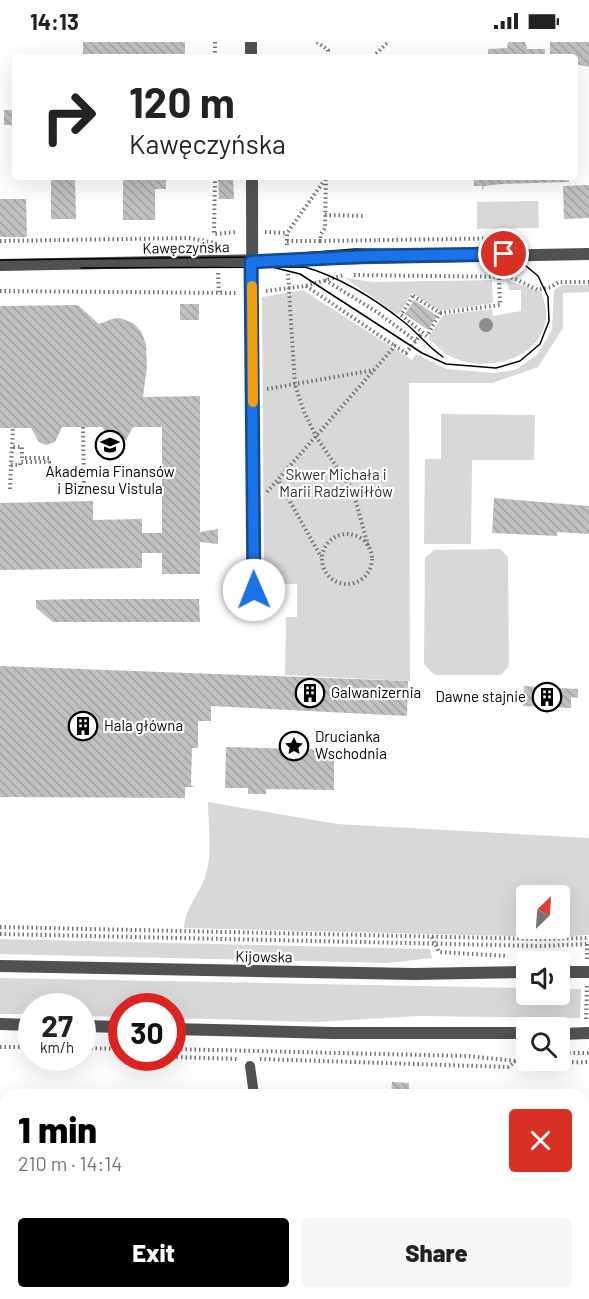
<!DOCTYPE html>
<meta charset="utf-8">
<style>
:root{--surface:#fff;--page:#f6f6f6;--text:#222;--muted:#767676;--accent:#000}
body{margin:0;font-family:Barlow,sans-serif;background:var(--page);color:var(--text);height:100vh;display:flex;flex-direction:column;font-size:22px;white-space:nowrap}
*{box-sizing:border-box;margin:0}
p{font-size:20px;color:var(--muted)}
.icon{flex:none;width:33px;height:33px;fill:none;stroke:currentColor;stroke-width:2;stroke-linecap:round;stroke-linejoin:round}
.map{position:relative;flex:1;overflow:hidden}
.drawer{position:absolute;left:0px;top:1047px;width:590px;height:210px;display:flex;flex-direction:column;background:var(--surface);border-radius:18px 18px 0 0;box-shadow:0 6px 24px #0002}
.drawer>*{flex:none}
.top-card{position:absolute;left:12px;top:12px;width:566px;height:126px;border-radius:6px;box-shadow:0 6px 24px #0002;background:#fff;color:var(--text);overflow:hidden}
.needle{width:39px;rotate:25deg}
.fabs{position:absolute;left:516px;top:843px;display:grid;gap:12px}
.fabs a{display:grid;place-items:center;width:54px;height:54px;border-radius:6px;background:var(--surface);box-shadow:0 6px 24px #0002;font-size:30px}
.speed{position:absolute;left:18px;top:951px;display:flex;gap:12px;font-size:30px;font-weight:700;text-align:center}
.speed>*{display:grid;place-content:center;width:78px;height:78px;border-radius:50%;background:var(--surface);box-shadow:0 6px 24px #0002;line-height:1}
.speed small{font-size:15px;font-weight:400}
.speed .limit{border:9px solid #d22;background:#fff;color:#111}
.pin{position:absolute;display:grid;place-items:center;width:51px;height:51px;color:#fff;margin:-26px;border:3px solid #fff;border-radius:50%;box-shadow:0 2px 6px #0007}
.me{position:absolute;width:66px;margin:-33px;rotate:359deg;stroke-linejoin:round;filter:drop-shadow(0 0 4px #0008)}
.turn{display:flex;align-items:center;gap:21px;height:126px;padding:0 18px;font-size:27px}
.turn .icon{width:78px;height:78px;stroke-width:2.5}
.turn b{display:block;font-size:42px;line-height:51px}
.round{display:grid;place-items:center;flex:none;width:63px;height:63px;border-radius:6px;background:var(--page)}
.head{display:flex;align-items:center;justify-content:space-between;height:102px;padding:0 18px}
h1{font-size:36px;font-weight:800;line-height:45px;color:var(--accent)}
.primary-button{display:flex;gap:12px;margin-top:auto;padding:12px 18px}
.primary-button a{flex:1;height:69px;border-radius:6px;background:var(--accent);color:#fff;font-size:24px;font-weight:800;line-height:69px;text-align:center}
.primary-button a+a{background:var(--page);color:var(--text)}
.status{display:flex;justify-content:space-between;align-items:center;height:42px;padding:0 30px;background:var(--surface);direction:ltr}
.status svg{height:16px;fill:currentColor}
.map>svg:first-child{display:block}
</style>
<div class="status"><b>14:13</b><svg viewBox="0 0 49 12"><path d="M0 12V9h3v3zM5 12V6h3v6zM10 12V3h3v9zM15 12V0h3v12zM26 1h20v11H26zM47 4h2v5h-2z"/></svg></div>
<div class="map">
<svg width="589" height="1257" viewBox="0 0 589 1257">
<defs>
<pattern id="building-back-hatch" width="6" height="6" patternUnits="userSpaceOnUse" patternTransform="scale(1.5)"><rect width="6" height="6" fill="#c0c0c0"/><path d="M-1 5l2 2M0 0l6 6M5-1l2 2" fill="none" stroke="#a3a3a3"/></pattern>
</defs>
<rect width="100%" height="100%" fill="#fff"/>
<g fill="#d8d8d8" fill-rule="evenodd">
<polygon points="538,159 539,186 477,187 477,160"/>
<polygon points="345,236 374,240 492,238 493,261 440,269 412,251 398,273"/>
<path d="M507,238L541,250C565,306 498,335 454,316C444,312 436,303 428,296L443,273L492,267L493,274L521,269V248H509Z"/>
<polygon points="563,243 589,243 589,250 563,251 563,286 538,325 492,341 409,341 410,639 285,633 286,575 297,575 297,542 264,542 262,255 303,248 412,318 416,312 447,327 493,331 515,328 537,313 552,288 554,248"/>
<polygon points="441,372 535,373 534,418 472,418 471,502 424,502 425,417 441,417"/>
<polygon points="500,507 508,515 509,624 501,633 434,633 424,622 425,516 434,508"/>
<path d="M208,760L337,782L589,796V893L552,895L184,886C185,866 199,853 205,835C213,812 208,783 208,760ZM526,854H560V886H526Z"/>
<polygon points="0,897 430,907 432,916 389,921 0,912"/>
<polygon points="0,936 526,946 526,952 560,952 560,947 581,947 580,976 419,974 316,980 173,976 172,964 122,964 121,975 83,974 82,964 32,964 31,972 0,972"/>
</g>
<g fill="url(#building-back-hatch)">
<rect x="83" y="0" width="102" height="15"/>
<polygon points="508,0 525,0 527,7 545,7 545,15 488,15 488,7 507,6"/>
<polygon points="550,0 589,0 589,25 574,22 574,15 550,15"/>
<rect x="4" y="68" width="11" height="15"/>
<polygon points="51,135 75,135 76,177 51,177"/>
<polygon points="123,135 166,135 166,147 155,147 155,178 123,178"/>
<polygon points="474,135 569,135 569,140 501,142 484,144 482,149 482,144 474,144"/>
<polygon points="218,136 233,136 234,157 219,157"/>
<polygon points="589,143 589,176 564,177 563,144"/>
<polygon points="0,157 26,157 27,195 0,195"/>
<polygon points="414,258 437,274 428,288 405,272"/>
<rect x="180" y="262" width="19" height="16"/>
<polygon points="78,263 99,282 112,277 120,276 133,281 141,289 146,302 147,324 143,355 200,354 200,490 218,487 218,502 200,500 200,532 162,532 162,511 142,511 142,526 0,528 0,461 93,459 93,478 142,477 142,491 162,491 162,385 133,385 126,398 118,403 110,399 102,385 62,385 55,400 46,403 39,400 31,386 0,386 0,264"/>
<polygon points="494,456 589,464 589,492 557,490 557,494 492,491"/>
<polygon points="80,557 199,557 200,580 53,580 36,566 36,558"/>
<polygon points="0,624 408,639 407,674 211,664 211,679 198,679 198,706 192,706 191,743 195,745 185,745 185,756 0,755"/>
<polygon points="524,644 578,647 578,656 571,655 571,666 523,664"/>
<polygon points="226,705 334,708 334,748 266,747 266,752 248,752 248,746 225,746"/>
<polygon points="392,1040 409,1041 409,1053 391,1053"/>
</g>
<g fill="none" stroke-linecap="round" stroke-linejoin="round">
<g stroke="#737373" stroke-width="4" stroke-dasharray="1.5 3" stroke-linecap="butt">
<polyline points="317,0 328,8 328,15"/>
<polyline points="215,15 215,0"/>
<polyline points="373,15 388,0"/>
<polyline points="215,135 214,192 237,190"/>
<polyline points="325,173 365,174"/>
<polyline points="265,190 287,191"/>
<polyline points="0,199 189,196 215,201"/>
<polyline points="287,199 320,199 321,192 325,186 326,136"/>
<polyline points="320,199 519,196"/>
<polyline points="287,203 287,191 326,136"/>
<polyline points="218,231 219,250"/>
<polyline points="288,232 295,343 304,370 317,396 353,449 369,507"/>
<polyline points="354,233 511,235 538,248 551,245 559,240 589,240"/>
<polyline points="325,238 377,270 416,299"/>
<polyline points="306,244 395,304"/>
<polyline points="0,249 238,251"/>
<polyline points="266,249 305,244 344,233"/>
<polygon points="413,254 440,271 427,294 401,273"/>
<polyline points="440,271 500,263 499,235"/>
<polyline points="267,347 374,328"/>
<polyline points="83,385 84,446"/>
<polyline points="11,423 20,423 20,420 49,420 49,416 22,416 22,405 11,405"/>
<polyline points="279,440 321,515"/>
<polyline points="10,447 13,386"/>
<polyline points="267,450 395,304 406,311 423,290"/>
<circle cx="347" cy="517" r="25"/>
<polyline points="0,885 540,897 589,896"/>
<polyline points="0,892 540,904 589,902"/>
<polyline points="432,895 439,910 508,914"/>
<polyline points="587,917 587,900"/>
<polyline points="586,977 587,942"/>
<polyline points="0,1005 32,1005"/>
<polyline points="82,1006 122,1007"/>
<polyline points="172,1007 466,1014 538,1021 589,1020"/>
<polyline points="560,1011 589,1011"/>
<polyline points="172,1015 238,1017"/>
<polyline points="260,1017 508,1025 526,1012"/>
</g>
<g stroke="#515151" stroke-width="10">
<polyline points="250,1024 254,1053"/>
<polyline points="584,1157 589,1156"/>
<polyline points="0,1221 6,1221"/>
</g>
<g stroke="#515151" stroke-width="12">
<polyline points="251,0 251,15"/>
<polyline points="252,135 253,573"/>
<polyline points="0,223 589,212"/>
</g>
<g stroke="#515151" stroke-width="12">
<polyline points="0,924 414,932 526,930"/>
<polyline points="560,930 589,930"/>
<polyline points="0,982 32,983"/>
<polyline points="82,984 122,985"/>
<polyline points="172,987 333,991 526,991"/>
<polyline points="560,992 589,991"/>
</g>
<g stroke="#000" stroke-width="1.5">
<polyline points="0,218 252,215 355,207 487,209 520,219 538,234 548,255 549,279 540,302 520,319 496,326 446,322 422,311 300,232 268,224"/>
<path d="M81,226L305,225C342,236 375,257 404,280C418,291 428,305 443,315"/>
</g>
<g stroke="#000" stroke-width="4.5" stroke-dasharray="9 3 1.5 3" stroke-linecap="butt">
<polyline points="584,1239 589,1238"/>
<polyline points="465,1257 496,1251"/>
<polyline points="538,1257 589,1252"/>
</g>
</g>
<circle fill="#8d8d8d" cx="486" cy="283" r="7"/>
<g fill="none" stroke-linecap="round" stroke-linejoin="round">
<g stroke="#114b97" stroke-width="15">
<polyline id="route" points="254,548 251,220 371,214 504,212"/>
</g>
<use href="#route" stroke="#1a73e8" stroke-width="10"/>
<polyline stroke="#f59e0b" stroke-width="10" points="252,244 253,360"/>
</g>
<defs>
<g id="university-ring" transform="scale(1.5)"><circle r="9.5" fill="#fff" stroke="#000" stroke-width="1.5"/><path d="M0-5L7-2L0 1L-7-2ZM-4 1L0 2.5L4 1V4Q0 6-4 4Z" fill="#000"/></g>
<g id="building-ring" transform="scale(1.5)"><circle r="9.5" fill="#fff" stroke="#000" stroke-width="1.5"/><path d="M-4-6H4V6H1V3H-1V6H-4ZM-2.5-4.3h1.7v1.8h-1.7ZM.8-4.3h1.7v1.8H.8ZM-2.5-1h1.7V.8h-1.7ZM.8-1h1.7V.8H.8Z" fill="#000"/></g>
<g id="sight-ring" transform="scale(1.5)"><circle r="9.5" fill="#fff" stroke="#000" stroke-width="1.5"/><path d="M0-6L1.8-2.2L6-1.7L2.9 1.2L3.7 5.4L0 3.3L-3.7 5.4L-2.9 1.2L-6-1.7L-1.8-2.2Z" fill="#000"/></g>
</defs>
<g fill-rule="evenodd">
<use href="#university-ring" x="110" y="403"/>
<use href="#building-ring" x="310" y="651"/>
<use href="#building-ring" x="547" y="655"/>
<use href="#building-ring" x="83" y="684"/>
<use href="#sight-ring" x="294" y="704"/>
</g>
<g text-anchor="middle" stroke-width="4.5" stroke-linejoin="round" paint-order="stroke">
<g font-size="15" fill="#000" stroke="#fff">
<text transform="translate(186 206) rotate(-1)" y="5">Kawęczyńska</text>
<text transform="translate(264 915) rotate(1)" y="5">Kijowska</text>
</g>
<g font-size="15" fill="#000" stroke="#fff" text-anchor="start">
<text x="110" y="435" text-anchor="middle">Akademia Finansów<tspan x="110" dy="17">i Biznesu Vistula</tspan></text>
<text x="331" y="656">Galwanizernia</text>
<text x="526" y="660" text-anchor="end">Dawne stajnie</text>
<text x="104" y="689">Hala główna</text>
<text x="315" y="700">Drucianka<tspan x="315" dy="17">Wschodnia</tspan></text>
</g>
<g font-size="15" fill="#2f2f2f" stroke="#fff">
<text x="336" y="438">Skwer Michała i<tspan x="336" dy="17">Marii Radziwiłłów</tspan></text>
</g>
</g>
</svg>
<div class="fabs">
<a><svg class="needle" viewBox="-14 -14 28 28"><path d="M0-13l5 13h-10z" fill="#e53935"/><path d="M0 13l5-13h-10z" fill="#767676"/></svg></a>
<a><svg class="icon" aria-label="sound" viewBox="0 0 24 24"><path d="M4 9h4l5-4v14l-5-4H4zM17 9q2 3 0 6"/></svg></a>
<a><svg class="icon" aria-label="search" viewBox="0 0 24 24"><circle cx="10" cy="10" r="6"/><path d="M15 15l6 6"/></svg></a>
</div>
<div class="speed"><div>27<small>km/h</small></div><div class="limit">30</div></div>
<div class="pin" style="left:504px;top:212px;background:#d93025"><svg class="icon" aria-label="arrive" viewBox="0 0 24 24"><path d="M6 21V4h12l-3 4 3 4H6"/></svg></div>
<svg class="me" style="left:254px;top:548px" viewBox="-20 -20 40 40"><circle r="19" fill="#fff"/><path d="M0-13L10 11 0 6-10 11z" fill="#1a73e8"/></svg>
<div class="top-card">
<div class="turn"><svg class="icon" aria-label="right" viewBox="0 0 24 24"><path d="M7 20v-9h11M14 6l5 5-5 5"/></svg><div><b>120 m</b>Kawęczyńska</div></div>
</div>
<section class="drawer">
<div class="head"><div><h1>1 min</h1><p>210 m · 14:14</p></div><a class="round" style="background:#d93025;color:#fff"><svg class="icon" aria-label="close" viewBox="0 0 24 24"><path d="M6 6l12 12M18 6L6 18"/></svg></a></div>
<div class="primary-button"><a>Exit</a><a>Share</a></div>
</section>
</div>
